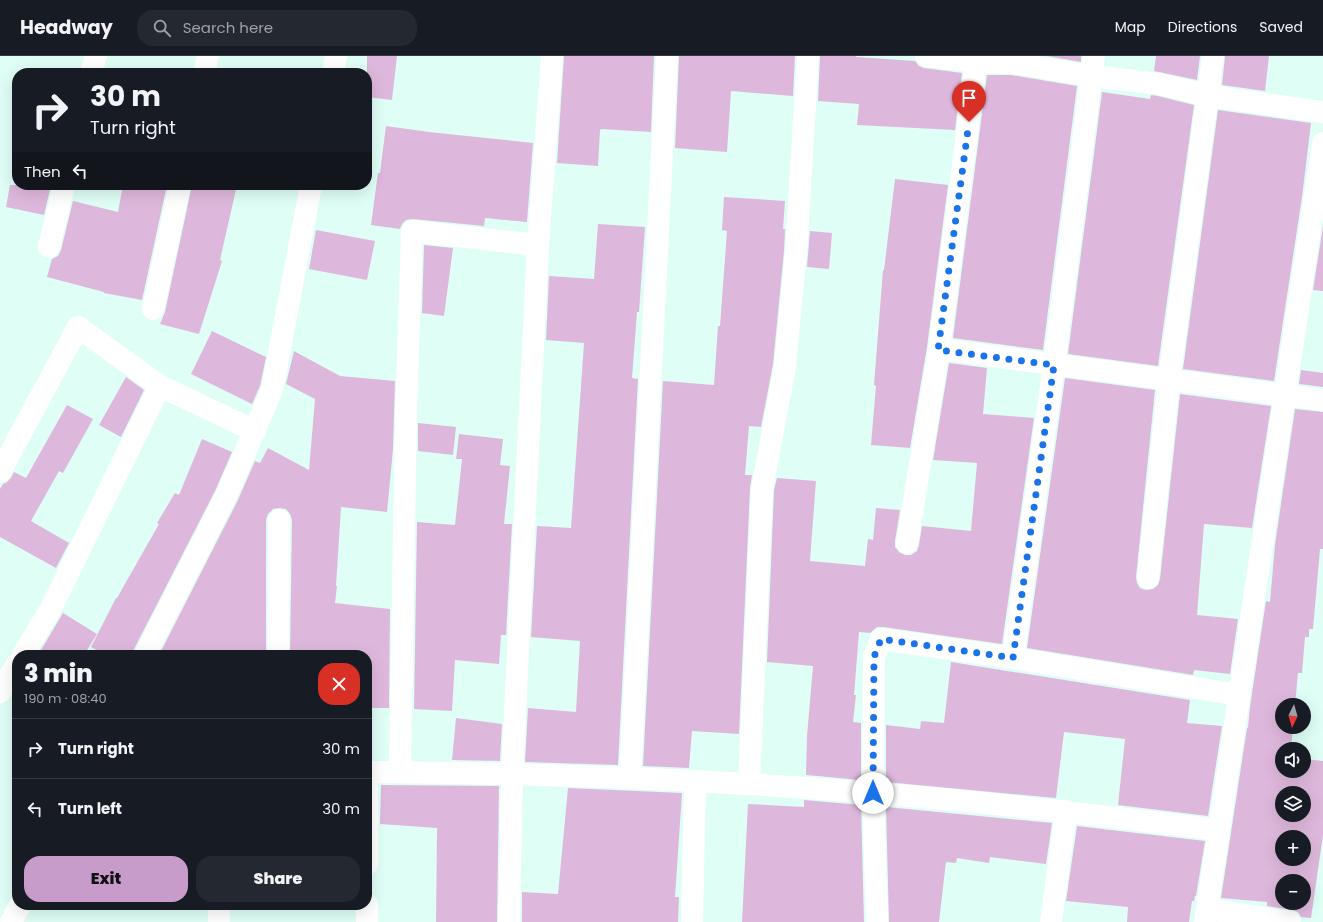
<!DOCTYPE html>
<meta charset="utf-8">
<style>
:root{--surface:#171b24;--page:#242831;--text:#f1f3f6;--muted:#9ea1a6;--line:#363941;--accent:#c79bca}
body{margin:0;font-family:Poppins,sans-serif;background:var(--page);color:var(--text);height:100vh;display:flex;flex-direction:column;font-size:15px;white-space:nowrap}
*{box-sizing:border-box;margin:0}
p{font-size:13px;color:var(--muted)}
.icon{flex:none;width:22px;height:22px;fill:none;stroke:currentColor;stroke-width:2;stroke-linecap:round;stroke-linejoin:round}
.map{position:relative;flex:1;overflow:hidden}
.details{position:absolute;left:12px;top:594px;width:360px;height:260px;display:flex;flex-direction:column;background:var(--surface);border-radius:16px;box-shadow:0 4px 16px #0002}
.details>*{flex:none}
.guide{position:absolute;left:12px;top:12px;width:360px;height:122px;border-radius:16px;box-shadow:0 4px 16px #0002;background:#171b24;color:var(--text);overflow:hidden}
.needle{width:26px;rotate:185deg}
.buttons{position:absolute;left:1275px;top:642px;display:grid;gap:8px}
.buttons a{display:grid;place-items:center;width:36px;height:36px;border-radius:50%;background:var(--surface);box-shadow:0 4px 16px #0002;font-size:20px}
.pin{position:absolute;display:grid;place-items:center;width:34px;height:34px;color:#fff;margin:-41px -17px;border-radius:50% 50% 50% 0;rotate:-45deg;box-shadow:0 0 4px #0007}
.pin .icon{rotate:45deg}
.me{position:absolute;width:44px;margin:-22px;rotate:0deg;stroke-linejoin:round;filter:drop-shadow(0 0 3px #0008)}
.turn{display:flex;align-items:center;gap:14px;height:84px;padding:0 12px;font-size:18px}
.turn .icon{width:52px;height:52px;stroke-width:2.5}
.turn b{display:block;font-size:28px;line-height:34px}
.then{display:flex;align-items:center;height:38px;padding:0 12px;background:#0003;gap:8px;font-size:15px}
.round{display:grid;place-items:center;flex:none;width:42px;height:42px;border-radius:16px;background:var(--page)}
.summary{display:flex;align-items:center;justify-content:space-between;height:68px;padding:0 12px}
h1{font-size:24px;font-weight:800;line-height:30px}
.action{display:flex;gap:8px;margin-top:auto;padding:8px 12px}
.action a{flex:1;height:46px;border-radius:16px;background:var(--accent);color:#111;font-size:16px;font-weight:800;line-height:46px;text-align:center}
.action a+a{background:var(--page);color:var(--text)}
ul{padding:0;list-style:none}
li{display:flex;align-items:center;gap:12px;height:60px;padding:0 12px;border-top:1px solid var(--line)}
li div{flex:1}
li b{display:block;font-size:15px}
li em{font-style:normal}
header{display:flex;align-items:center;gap:24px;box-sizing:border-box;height:56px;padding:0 20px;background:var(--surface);border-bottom:1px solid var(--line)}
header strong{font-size:19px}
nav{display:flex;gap:22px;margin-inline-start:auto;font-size:14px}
.search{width:280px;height:36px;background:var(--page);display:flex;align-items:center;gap:10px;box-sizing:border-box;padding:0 14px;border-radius:16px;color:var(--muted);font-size:15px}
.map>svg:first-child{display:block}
</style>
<header>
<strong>Headway</strong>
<div class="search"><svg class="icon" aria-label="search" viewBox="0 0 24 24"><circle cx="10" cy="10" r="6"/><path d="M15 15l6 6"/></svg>Search here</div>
<nav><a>Map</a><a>Directions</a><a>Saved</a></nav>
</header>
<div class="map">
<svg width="1323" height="866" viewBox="0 0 1323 866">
<rect width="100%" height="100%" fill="#dffef6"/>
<g fill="#deb8dc" fill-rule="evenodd">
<polygon points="367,0 397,0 392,44 367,41"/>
<polygon points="564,0 654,0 651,76 601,73 600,74 598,110 557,107"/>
<polygon points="679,0 795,0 793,40 731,35 727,96 675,92"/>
<polygon points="820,0 856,0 856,1 915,5 919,10 924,12 962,17 955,74 857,69 859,48 818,45"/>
<polygon points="1047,0 1081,0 1081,6"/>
<polygon points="1156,0 1200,0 1197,24 1154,15"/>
<polygon points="1225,0 1269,0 1265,35 1222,29"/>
<polygon points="987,19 1011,19 1077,30 1043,294 953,282"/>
<polygon points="1102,36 1150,43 1151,39 1158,40 1194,49 1158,310 1068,298"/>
<polygon points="1218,54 1311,67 1302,141 1274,325 1183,313"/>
<polygon points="386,70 429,76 533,87 527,166 485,162 484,170 413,163 406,164 402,168 400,173 371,169 378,117 380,117"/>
<polygon points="895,123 948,129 927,291 910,392 871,389 876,330 874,329 883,214 884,214"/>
<polygon points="10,129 51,129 44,159 6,151"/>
<polygon points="123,129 167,129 142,244 104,237 104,236 47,221 52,203 58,200 61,194 73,145 118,156"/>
<polygon points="192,129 237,129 220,204 222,205 199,278 160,268 165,256"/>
<polygon points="724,141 785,145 783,173 785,173 784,195 773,308 761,371 749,370 745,419 752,419 750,432 739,678 692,675 689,712 643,710 663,325 714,329 718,270 720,270 727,175 722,174"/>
<polygon points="598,168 645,171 639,256 637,256 632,322 638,323 618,709 525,706 528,652 576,656 580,585 531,581 537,470 571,472 584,287 546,284 549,220 594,223"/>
<polygon points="1323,170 1323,235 1313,234"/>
<polygon points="316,174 375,185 367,224 309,213"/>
<polygon points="810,175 832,177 829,213 807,211"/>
<polygon points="424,189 453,192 444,260 422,257"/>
<polygon points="212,275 266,301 260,330 252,348 191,318"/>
<polygon points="294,295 340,320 395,325 393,393 387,456 341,451 336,530 337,530 335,547 390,553 389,652 367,652 367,599 290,599 292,464 290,458 286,453 279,452 273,453 268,458 266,464 266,599 159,599 237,446 255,405 260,407 268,392 309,414 315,343 286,328"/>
<polygon points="949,307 987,312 983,358 1034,362 1002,588 883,571 877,571 870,577 859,576 854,639 856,639 853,666 861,667 861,724 806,719 807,680 813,610 767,606 774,434 777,422 816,425 810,505 865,510 868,483 873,484 876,452 900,454 895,485 895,491 899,496 905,499 911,499 917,495 919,489 922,470 971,475 977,407 933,404"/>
<polygon points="1301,314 1323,317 1323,331 1299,328"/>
<polygon points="126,321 144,334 121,381 99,369"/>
<polygon points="1065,322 1155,334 1136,521 1137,527 1140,532 1146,534 1153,533 1158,529 1160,523 1180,338 1271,350 1252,472 1204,468 1197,559 1238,563 1230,618 1194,614 1193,619 1027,592"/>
<polygon points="67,349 93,363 63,417 59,415 31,465 69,487 56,512 0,481 0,433 3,428 7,426 11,422 14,416 26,422"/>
<path d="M1295,353L1323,356V493H1320L1313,573H1309V581H1305L1302,617H1298L1295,649H1282V671H1293L1291,693H1282V715H1304V703L1323,705V779L1311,862L1301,861L1298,856L1292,854L1267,850V846L1221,842L1247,672H1248L1250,651L1266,545L1270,546L1275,489ZM1282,737H1304V759H1282ZM1282,781H1304V803H1282ZM1282,825H1304V847H1282Z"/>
<polygon points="418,367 456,371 453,399 418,395"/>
<polygon points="459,378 503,383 500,409 510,410 504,468 512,468 506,579 501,579 499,608 455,604 452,655 414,653 417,466 455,469 462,403 456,403"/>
<polygon points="202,383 232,396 215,435 134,593 133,599 106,599 91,591 116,542 117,542 159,468 157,467 175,437 179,439"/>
<polygon points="63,557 97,578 84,599 38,599"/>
<polygon points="951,606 1190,644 1187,667 1222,670 1208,760 1118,749 1125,683 1064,676 1056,742 886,726 886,669 920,673 921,665 944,667"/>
<polygon points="456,662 502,668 500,705 452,704"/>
<polygon points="381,729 499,730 497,866 436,866 437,772 380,768"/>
<polygon points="568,732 682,737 675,841 679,841 678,866 522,866 522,836 558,838"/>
<polygon points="804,744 861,749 864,866 742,866 748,748 804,751"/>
<polygon points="886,751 1052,767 1046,808 990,801 989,807 957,802 956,807 946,806 939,866 889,866"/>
<polygon points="1077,770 1205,785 1196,840 1195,840 1194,845 1192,845 1189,866 1127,866 1128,851 1066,845"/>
</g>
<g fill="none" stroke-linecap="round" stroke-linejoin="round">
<g stroke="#fff" stroke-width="22">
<polyline points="926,0 977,6 1012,7 1092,20 1160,28 1209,40 1323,56"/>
<polyline points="91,17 96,0"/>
<polyline points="204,17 208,0"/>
<polyline points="333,17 336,0"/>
<polyline points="49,191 64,129"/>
<polyline points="153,253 180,129"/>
<polyline points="939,293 1323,344"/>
<polyline points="0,416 78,271 160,330"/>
<polyline points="907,487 939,293 977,0"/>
<polyline points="1148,522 1169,324 1213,0"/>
<polyline points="23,599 51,552 160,330 255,375"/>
<polyline points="145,599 226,440 272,334 311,129"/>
<polyline points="278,599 279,464"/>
<polyline points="1013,602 1054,309 1094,0"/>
<polyline points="0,636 17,608"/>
<path d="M367,716C536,717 705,723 873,737C989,746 1104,760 1219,774"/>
<polyline points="400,716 406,358 412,175 538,189"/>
<polyline points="630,722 667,0"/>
<polyline points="749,728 762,433 785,310 796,196 808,0"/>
<polyline points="367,808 367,716"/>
<polyline points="1207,853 1290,866"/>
<polyline points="11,866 20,849"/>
<polyline points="219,866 219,849"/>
<polyline points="367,866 367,849"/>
<polyline points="509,866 512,718 538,189 552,0"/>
<polyline points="692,866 695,725"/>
<polyline points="877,866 873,737 874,601 881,583 1013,602 1239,639"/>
<polyline points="1051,866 1066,755"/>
<polyline points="1205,866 1323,87"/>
</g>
</g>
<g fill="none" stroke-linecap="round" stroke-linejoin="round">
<polyline stroke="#1a73e8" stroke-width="7" stroke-dasharray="0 12.6" points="873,737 874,601 881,583 1013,602 1054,309 938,294 969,66"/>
</g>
</svg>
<div class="buttons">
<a><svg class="needle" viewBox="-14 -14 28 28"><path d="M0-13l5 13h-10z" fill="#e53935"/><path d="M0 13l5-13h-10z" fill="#9ea1a6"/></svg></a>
<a><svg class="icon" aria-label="sound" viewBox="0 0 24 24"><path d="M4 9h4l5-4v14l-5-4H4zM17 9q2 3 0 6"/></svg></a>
<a><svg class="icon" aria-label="layers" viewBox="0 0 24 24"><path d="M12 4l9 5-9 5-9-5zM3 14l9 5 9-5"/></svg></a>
<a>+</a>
<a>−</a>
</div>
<div class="pin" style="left:969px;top:66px;background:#d93025"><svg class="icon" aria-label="arrive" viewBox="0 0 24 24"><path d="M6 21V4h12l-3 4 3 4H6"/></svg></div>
<svg class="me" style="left:873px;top:737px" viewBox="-20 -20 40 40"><circle r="19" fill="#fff"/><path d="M0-13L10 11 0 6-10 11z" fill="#1a73e8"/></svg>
<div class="guide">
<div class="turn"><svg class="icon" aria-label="right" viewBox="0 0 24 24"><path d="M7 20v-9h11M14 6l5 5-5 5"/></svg><div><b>30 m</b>Turn right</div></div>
<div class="then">Then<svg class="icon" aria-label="left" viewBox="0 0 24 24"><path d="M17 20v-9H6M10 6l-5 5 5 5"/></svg></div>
</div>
<section class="details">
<div class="summary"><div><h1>3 min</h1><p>190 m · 08:40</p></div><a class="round" style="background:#d93025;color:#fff"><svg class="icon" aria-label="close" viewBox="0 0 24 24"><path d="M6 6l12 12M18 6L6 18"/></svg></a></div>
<ul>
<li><svg class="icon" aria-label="right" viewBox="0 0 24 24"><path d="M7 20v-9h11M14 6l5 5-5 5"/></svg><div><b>Turn right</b></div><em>30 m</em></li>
<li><svg class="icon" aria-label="left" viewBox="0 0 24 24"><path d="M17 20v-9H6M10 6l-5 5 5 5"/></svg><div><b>Turn left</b></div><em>30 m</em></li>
</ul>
<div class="action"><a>Exit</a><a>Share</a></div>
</section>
</div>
